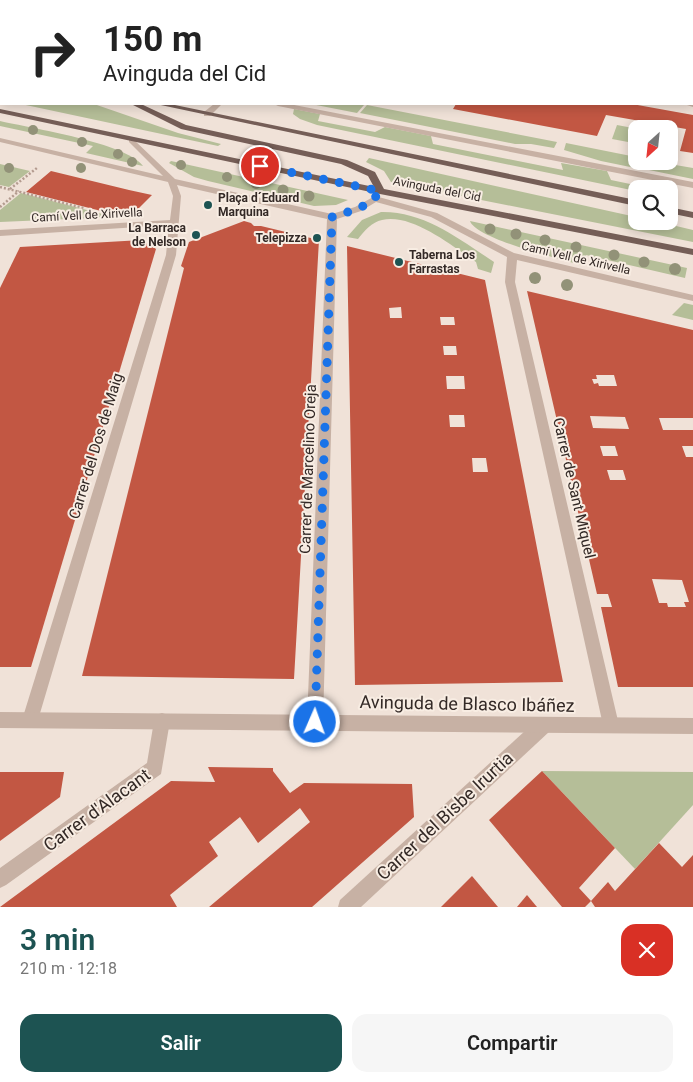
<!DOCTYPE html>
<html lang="es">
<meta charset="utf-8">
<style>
:root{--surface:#fff;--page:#f6f6f6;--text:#222;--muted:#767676;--accent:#1d5352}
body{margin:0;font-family:Roboto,sans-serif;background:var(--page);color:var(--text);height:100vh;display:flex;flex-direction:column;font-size:19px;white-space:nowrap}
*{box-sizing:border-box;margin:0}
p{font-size:16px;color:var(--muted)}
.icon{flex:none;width:28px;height:28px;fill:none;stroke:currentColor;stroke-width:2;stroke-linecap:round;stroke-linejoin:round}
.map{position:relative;height:907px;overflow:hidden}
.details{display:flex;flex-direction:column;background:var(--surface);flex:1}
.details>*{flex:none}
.hud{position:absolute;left:0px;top:0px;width:694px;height:105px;box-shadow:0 2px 12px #0003;background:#fff;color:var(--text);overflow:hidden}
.needle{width:32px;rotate:207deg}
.controls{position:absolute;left:628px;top:120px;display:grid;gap:10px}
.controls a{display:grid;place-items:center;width:50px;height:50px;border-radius:10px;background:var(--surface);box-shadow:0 2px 12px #0003;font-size:25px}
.pin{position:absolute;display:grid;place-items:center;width:42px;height:42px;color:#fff;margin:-21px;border:2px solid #fff;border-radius:50%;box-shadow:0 1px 5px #0007}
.me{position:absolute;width:55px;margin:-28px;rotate:2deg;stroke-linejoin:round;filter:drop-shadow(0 0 4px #0008)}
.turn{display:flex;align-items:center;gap:18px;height:105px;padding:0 20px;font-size:22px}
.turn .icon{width:65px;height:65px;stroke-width:2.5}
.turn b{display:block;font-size:35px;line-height:42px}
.round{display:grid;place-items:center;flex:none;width:52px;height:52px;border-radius:15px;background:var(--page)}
.headline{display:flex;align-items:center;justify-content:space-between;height:85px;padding:0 20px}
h1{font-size:30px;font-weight:600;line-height:38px;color:var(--accent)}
.cta{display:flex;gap:10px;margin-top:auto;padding:10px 20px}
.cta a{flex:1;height:58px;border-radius:15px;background:var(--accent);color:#fff;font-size:20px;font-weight:600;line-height:58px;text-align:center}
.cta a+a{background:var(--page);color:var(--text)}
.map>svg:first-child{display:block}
</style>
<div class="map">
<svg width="693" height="907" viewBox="0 0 693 907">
<rect width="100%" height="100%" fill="#f0e2d8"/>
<g fill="#b5be98">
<polygon points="21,104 94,104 178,133 221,144 218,146"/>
<polygon points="311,104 364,105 357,113"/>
<polygon points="367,105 557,142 554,148 531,144 515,144 360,113"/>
<polygon points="294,109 320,114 318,121 375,132 385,127 431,136 433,144 563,170 561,163 607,171 611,180 654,189 636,189 636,191 317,125 300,119 293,114"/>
<path d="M0,121C30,128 127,143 143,166L86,153L93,146L0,126Z"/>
<polygon points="617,125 633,128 628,142 612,139"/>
<polygon points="566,143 636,157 636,161 642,161 640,169 601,161 564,150"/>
<polygon points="369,158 636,217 636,221 655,221 693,230 693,242 391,182 384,171 366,162"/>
<polygon points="171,161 348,200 336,205 314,206 208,181 194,177 169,163"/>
<polygon points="652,161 693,168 693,179 649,170"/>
<polygon points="0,164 30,171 9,187 0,185"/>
<polygon points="21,193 114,217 0,222 0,210"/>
<path d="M381,212C424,211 459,239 494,262L491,273L478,269L476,262C452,246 412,213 382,220C372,222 364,231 358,239L347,237L362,220Z"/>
<path d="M470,221L687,268L685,278L586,255L581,265C561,259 476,239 470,221Z"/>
<polygon points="684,303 693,305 693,320 672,315"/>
<polygon points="542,771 693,772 693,805 635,869"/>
</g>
<g fill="#c25743" fill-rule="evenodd">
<polygon points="456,104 632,104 693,115 693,153 680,151 686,129 606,115 597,136 453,109"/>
<polygon points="51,171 129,190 152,195 129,218 26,192"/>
<polygon points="244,221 251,223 254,226 261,226 319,240 294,679 82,676 184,268 181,266 189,242"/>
<polygon points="142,240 156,249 31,667 0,667 0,288 20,247"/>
<path d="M347,246L485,280L563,682L355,685ZM401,307L402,318H390L389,308ZM440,317H454L455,325H441ZM443,346H456L457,355H444ZM446,376H464L465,389H447ZM449,415H464L465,427H450ZM472,458H486L488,472H473Z"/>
<path d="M527,291L693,330V418H659L663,430H693V446H682L686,457H693V687H618L601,607H612L608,594H597ZM596,375H614L617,386H599L598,383L594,384L592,379H597ZM590,416L625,417L629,429L593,428ZM600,446H615L618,456H603ZM607,470H623L626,480H610ZM652,579L682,580L689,602H684L686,607H668L667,603H659Z"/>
<polygon points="208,767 273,768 273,771 290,793 304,783 412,784 414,817 312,907 209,907 310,822 300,808 258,843 240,817 209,842 218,856 170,895 177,907 0,907 171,781 215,782"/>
<polygon points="542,771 615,848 579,888 591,901 608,882 615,891 659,843 682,867 693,855 693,907 595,907 591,901 585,907 562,907 489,820"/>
<polygon points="0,772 64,772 60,797 0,841"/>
<polygon points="472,876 498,907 441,907"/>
<polygon points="527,895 537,907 517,907"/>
</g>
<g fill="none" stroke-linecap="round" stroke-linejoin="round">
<g stroke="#b39b8f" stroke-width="2" stroke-dasharray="1 1" stroke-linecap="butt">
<polyline points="263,0 270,1"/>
<polyline points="572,0 575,1"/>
</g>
<g stroke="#b39b8f" stroke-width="2.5" stroke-dasharray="2 2" stroke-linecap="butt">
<polyline points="0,187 84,208"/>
<polyline points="10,189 37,168"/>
<polyline points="0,207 19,191"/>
</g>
<rect fill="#c7b1a4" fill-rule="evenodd" x="692" y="64" width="1" height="4"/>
<polygon fill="#c7b1a4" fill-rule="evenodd" points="613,0 619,0 620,1 614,1"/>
<g fill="#c7b1a4" fill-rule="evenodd">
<polygon points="515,0 523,0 524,1 516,1"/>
<polygon points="671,0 677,0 678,1 672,1"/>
<rect x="692" y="23" width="1" height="5"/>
<rect x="692" y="76" width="1" height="5"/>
<polygon points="693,103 693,107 684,104 692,104"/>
<polygon points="214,104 222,104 210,116 204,116 204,112"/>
<polygon points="274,104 289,104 693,182 693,188 278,106"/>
<polygon points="0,138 163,176 129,142 129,138 132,138 175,179 332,214 355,207 375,196 437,213 514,253 693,295 693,301 517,260 515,282 619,725 617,731 611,733 605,731 603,725 505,282 507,257 431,217 376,202 361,211 337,219 323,722 321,728 315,730 309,728 307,722 327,219 177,185 181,196 176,255 38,720 36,726 30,728 24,726 22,720 166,255 169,225 0,236 0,230 170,220 173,196 168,182 0,142"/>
<polygon points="162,713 168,715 170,721 161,774 6,885 0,888 0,868 147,763 154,721 156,715"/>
<polygon points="544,717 550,719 552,725 550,731 361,907 338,907 340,900 538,719"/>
</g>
<polygon fill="#c7b1a4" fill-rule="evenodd" points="0,712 693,718 693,734 0,728"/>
<g fill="#755e57" fill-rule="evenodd">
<rect x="0" y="50" width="1" height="5"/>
<polygon points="131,104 141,104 186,125 347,160 375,172 384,189 693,249 693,255 380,194 0,113 0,109 374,187 368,176 341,164 181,129"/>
<polygon points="156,104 170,104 636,200 636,206"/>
<polygon points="669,207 693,212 693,218 669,213"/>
</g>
</g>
<g fill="#929278">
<circle cx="33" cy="130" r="5"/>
<circle cx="82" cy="142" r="5"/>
<circle cx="118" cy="154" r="5"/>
<circle cx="132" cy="162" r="5"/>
<circle cx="181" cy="165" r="5"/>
<circle cx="9" cy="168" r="5"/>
<circle cx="81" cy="168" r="5"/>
<circle cx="227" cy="177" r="5"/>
<circle cx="256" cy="184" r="5"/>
<circle cx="283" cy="190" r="5.5"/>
<circle cx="309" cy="196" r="5.5"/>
<circle cx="490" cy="229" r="5.5"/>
<circle cx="516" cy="234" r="5.5"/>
<circle cx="545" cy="240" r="5.5"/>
<circle cx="576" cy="247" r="5.5"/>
<circle cx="614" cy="255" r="5.5"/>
<circle cx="644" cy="262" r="5.5"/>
<circle cx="675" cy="269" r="6"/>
<circle cx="535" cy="278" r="6"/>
<circle cx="567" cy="285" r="6"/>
</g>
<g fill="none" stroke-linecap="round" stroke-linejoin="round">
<path stroke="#1a73e8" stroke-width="9" stroke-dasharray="0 16.2" d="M260,166L380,191C369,208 350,211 332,217L315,722"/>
</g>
<g fill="#1d5352" stroke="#f8ede3" stroke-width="2">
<circle cx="208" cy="205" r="5"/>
<circle cx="196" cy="235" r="5"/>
<circle cx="317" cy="238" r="5"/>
<circle cx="399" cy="262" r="5"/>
</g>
<g text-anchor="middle" stroke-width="4" stroke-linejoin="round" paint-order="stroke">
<g font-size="12" fill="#332926" stroke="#f8ede3">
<text transform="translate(437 189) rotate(11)" y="4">Avinguda del Cid</text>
<text transform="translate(87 215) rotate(-3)" y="4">Camí Vell de Xirivella</text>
<text transform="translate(576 258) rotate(13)" y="4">Camí Vell de Xirivella</text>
</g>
<g font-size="12" font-weight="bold" fill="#332926" stroke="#f8ede3" text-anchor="start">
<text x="218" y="202">Plaça d´Eduard<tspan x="218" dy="14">Marquina</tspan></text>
<text x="186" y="232" text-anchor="end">La Barraca<tspan x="186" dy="14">de Nelson</tspan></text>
<text x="307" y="242" text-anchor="end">Telepizza</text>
<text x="409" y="259">Taberna Los<tspan x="409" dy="14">Farrastas</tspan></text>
</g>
<g font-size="15" fill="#332926" stroke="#f8ede3">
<text transform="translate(96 446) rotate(-73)" y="5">Carrer del Dos de Maig</text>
<text transform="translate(308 469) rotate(-88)" y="5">Carrer de Marcelino Oreja</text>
<text transform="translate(574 488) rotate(77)" y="5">Carrer de Sant Miquel</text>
</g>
<g font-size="18" fill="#332926" stroke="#f8ede3">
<text transform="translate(467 704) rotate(1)" y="6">Avinguda de Blasco Ibáñez</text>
<text transform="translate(97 810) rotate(-36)" y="6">Carrer d'Alacant</text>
<text transform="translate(445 816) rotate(-43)" y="6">Carrer del Bisbe Irurtia</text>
</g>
</g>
</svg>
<div class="controls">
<a><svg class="needle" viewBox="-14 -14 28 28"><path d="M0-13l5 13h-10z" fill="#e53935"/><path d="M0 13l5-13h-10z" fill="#767676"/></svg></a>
<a><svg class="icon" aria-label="search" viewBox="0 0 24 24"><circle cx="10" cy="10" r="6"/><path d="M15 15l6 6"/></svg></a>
</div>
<div class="pin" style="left:260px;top:166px;background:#d93025"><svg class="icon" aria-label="arrive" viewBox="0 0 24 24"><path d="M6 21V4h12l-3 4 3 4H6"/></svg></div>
<svg class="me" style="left:315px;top:722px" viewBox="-20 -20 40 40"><circle r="17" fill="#1a73e8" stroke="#fff" stroke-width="3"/><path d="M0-11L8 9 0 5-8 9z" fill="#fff"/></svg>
<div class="hud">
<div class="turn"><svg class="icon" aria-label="right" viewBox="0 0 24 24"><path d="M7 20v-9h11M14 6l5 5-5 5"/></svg><div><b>150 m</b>Avinguda del Cid</div></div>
</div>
</div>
<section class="details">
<div class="headline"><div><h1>3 min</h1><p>210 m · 12:18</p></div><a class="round" style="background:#d93025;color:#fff"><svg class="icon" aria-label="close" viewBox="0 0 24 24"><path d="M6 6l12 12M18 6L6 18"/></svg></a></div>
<div class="cta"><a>Salir</a><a>Compartir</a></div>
</section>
